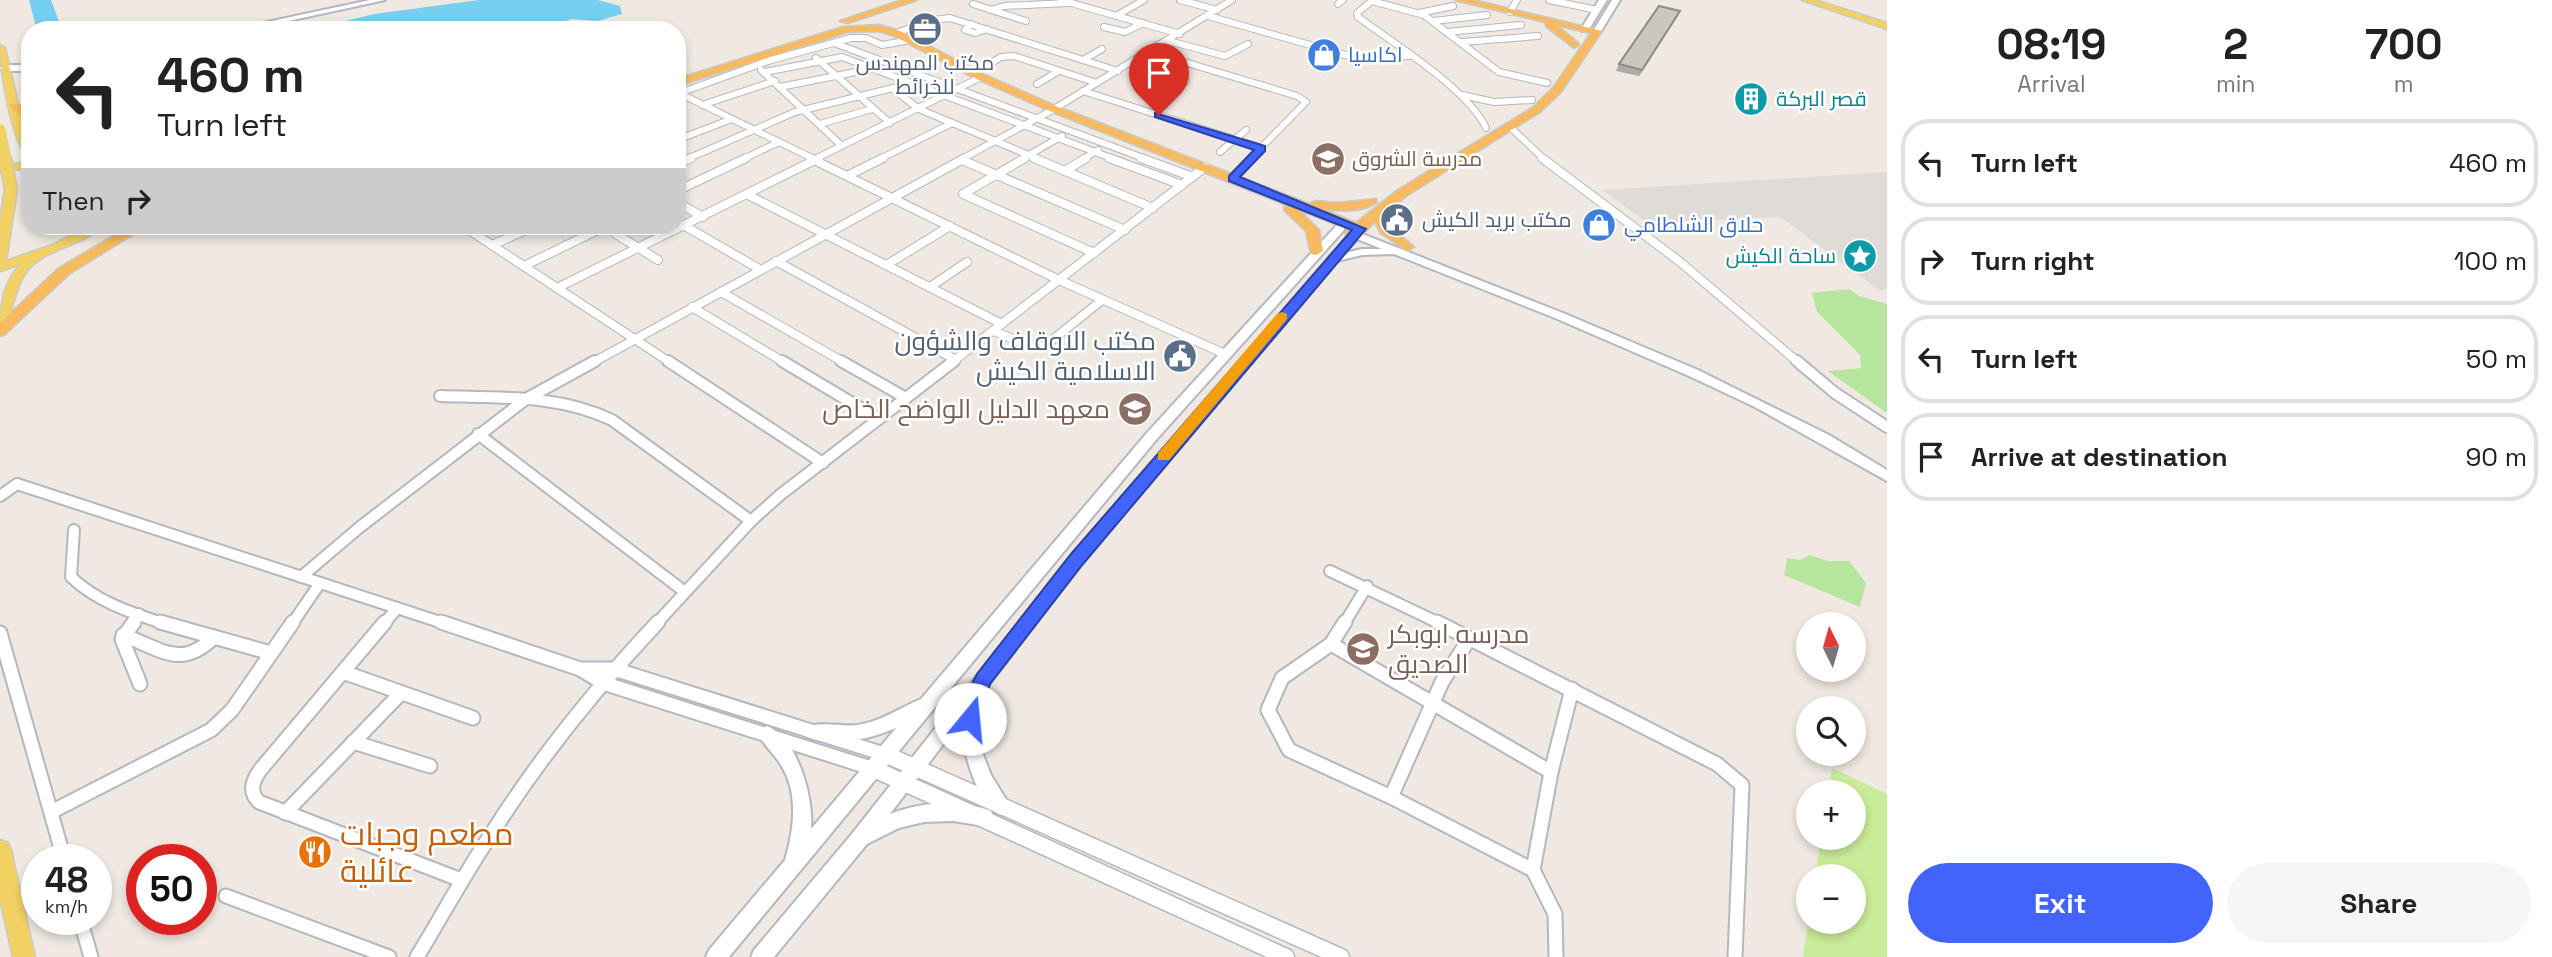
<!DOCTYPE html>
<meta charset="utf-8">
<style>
:root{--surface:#fff;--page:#f6f6f6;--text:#222;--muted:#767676;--line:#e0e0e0;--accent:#4264fb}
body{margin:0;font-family:"Space Grotesk",Cairo,sans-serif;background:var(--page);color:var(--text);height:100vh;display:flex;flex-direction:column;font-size:26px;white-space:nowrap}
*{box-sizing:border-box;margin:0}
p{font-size:23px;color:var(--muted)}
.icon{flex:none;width:38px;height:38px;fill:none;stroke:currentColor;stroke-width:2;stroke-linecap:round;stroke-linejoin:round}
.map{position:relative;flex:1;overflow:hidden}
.side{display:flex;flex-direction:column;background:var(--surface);width:665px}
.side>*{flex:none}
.banner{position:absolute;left:21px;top:21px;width:665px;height:214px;border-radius:28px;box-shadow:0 4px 10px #0003;background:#fff;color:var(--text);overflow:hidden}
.needle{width:46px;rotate:355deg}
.buttons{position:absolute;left:1796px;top:612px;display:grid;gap:14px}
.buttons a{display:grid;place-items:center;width:70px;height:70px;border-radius:50%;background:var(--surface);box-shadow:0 4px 10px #0003;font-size:35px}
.speed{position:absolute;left:21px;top:844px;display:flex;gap:14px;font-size:35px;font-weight:700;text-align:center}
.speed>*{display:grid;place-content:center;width:91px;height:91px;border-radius:50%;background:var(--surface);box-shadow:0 4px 10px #0003;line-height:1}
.speed small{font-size:18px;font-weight:400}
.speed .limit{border:10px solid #d22;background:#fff;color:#111}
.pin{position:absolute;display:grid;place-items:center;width:60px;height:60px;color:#fff;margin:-72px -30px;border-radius:50% 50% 50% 0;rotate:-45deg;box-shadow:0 0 7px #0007}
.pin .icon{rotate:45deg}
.me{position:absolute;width:77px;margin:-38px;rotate:17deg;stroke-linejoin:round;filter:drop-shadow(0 0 5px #0008)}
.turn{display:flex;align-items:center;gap:24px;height:147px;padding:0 21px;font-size:32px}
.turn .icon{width:91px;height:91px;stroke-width:2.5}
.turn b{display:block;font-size:49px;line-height:60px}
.then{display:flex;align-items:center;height:66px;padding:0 21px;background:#0003;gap:14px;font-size:26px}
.eta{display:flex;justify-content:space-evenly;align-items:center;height:119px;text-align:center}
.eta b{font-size:42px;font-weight:800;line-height:49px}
.primary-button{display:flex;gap:14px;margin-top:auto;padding:14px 21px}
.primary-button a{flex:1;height:80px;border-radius:42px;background:var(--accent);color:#fff;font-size:28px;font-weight:800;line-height:80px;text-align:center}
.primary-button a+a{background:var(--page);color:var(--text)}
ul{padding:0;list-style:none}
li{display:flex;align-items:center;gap:21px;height:88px;margin:0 14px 10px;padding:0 7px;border:4px solid var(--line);border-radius:28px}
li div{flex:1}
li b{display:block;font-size:26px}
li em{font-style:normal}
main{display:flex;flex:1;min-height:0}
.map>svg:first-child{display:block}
</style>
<main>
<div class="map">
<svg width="1887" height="957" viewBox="0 0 1887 957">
<rect width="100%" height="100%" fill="#efe9e1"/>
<g fill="#b6e59e">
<polygon points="1849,289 1859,296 1887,304 1887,413 1828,371 1861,368 1860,355 1817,312 1812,293"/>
<polygon points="1810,555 1828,561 1849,561 1866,583 1860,607 1784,575 1787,558 1800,560"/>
</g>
<polygon fill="#c9ec9a" points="1832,768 1887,794 1887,957 1803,957 1808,922 1853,922 1853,877 1815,877 1821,838 1853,838 1853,793 1828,793"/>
<polygon fill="#dfdcd8" points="1887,172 1887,289 1879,290 1780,217 1648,223 1602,190"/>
<g fill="#75cff0">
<polygon points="29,0 51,0 62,30 37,30"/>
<polygon points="479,0 598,0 620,6 622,14 598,21 571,19 543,30 309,30 374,14"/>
</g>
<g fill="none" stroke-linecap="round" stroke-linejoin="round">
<g stroke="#b4b7c1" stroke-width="8">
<g id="minor-far3">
<polyline points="1061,0 1180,34"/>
<polyline points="1180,0 1217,10"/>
<path d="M1373,0L1357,13L1358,17C1393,43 1468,89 1486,128"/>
<polyline points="1549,0 1597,10"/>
<polyline points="1372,1 1424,15 1499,72 1547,83"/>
<polyline points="973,4 1026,21"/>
<polyline points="1338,4 1343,0"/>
<polyline points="991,10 1004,6 1068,3"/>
<polyline points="1510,12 1517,0"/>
<polyline points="1419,13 1453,6"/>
<polyline points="1116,16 1144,0"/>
<polyline points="1208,16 1360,59 1409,56"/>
<polyline points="1433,21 1487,15"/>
<polyline points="971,24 965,30 975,33 987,29"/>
<polyline points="1104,27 1125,32 1143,23"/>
<polyline points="1447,32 1521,25"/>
<polyline points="896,33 933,20 950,18 1118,71"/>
<polyline points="1169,41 1225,56 1248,44"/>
<polyline points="1462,42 1538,36"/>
<polyline points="834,43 1146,159"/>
<polyline points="1151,52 1297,96 1306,102 1250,159"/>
<polyline points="816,58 890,123"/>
<polyline points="1083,60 1102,49"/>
<polyline points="1132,62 1186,81 1169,95"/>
<polyline points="988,65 1001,57 1014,56 1097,83"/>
<polyline points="761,70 842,146"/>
<polyline points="765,72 842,57 1114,159"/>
<polyline points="1037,84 1059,71"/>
<polyline points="780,87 871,69"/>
<polyline points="893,89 919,109 1038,159"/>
<polyline points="1083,91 1262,148"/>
<polyline points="679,93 814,159"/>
<polyline points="677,94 768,61 851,38 866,38 882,45 911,40"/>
<polyline points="1462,95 1494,102 1532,100"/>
<polyline points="702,105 775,81"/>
<polyline points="820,124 872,109"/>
<polyline points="1510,127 1544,159"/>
<polyline points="677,140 729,120"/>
<polyline points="1220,152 1246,130"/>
<polyline points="687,159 795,112 897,87"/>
<polyline points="743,159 777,143"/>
<polyline points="815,159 981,77"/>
<polyline points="880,159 952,123"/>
<polyline points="962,159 1054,109 1232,0"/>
<polyline points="1022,159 1062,136"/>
<polyline points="1083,159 1098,150"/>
</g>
</g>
<g stroke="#b4b7c1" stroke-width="10">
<g id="minor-far2">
<polyline points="810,158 1059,280 1225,354"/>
<polyline points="1025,158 963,194 1094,253"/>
<polyline points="1034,158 1153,208"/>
<polyline points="1109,158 1182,185"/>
<polyline points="1141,158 1193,177"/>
<polyline points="1542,158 1679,261 1799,363"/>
<polyline points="962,160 1125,230"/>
<polyline points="677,164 691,158"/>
<polyline points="1065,171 1086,158"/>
<polyline points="847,176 883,158"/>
<polyline points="1232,178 1252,158"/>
<polyline points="677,191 746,158"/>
<polyline points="748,195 1002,324"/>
<polyline points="677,202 703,217"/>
<polyline points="463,226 671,363"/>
<polyline points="685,226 761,270"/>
<polyline points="616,234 658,260"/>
<polyline points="492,245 535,226"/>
<polyline points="776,261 956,360"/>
<polyline points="888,264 950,226"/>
<polyline points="524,266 606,226"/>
<polyline points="930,287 967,262"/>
<polyline points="557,288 819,158"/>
<polyline points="721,292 845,363"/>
<polyline points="692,307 785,363"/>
<polyline points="994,331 1032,347 1045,346 1102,300"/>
<polyline points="592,363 965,158"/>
<polyline points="951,363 1205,167"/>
</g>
</g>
<g stroke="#b4b7c1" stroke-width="14">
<g id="minor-far1">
<polyline points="668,361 823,463"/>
<polyline points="782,361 879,419"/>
<polyline points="841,361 906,398"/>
<polyline points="1797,361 1835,393 1887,427"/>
<path d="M440,396C499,398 557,394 612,420L751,521"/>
<polyline points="478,434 685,592"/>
<polyline points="0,496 17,484 446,624"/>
<path d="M74,530L71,577C97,602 132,613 165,624"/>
<polyline points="1330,571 1441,624"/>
<polyline points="301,577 360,527 526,399 595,361"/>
<polyline points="133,624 139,614"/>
<polyline points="292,624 320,583"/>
<polyline points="384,624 397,608"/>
<polyline points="656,624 751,521 780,495 954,361"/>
<polyline points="1344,624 1367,586"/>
</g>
</g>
<g stroke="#b4b7c1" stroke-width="17">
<g id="minor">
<polyline points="134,622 122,639 140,684"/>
<polyline points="160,622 271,653"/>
<path d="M385,622L261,769C253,780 248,791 259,802L461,880"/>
<polyline points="441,622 580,669 603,683 874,769"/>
<polyline points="1345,622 1331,644 1282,678 1268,710 1289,750 1391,797 1533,870"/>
<polyline points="1437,622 1717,764 1742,785 1735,957"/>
<polyline points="0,633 64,859"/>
<path d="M123,635C161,649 181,670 214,637"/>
<polyline points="1331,644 1551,772"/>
<polyline points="580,669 614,669 887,755"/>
<polyline points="343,672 473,718"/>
<polyline points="353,742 430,766"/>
<polyline points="1391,797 1442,682 1469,639"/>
<polyline points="51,812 211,730 232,710 293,622"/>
<polyline points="285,813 401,693"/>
<polyline points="226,896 389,957"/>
<polyline points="80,919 91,957"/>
<path d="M417,957C442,916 465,873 492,833C540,757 597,687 658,622"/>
<polyline points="1556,957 1555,914 1533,870 1551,772 1572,689"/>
</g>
</g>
<g stroke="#b4b7c1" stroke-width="19">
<g id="tertiary">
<polyline points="887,755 1341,957"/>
<polyline points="874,769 1286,957"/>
</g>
</g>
<g stroke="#b4b7c1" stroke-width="4">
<g id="secondary">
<polygon points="370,0 385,0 247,30 230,30"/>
<polygon points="1599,0 1607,0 1588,31 1582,31 1581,29"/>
<polygon points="1612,0 1620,0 1600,33 1594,33 1593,31"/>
<polygon points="30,65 30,71 4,71 0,68 4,65"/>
<path d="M1340,225L1344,226V230L1156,440L729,957H706L709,950L785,860C794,829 799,794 781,765C774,754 764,745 758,734L761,729L767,726C798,738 814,799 811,829L896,728C870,739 835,748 807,737L804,732L807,727C822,721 842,727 858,725C882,721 899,708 921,699L1146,434L1336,226Z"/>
<path d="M1355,231L1563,313L1698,370L1829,435L1887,470V481L1755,407L1689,376L1555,318L1394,254L1362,255L1337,261L1082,563L984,691L978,723L982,752L991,775L1010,806L1008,812L1001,815C976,805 961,745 961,721L890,814C921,802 959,799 991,811L993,817L991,823L984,826L953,821L924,822L899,828L867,844L774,957H751L754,950L851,835L1072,555L1351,232ZM1357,239L1382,249H1362L1345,253Z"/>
</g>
</g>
<g stroke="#c9c9c9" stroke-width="3">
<g id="primary">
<polygon points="1802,0 1815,0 1887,23 1887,29"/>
<path d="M0,45L5,48L23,125L30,141V158C12,148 0,67 0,45Z"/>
<polygon points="30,161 30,167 0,173 0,167"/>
<path d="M89,226H103C80,248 41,248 24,275C16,289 12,308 7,323L0,327C0,304 4,281 21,264L0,271V263L52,245Z"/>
<polygon points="0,840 8,843 11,850 35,957 13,957 0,899"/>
</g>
</g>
<g stroke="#c9c9c9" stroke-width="3">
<g id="trunk">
<polygon points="902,0 917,0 848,23 840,21"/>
<path d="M1455,0H1473L1602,31L1561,92L1540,112L1406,196L1384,214L1391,228L1414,247L1407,251L1381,233L1375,221L1365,232L1352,237L1345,233L1349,229L1299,210L1319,230L1323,251L1316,255L1311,254L1306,231L1285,211L1284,208L1287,205L1050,111L977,79L892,35L878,31L848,32L677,86V79L843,27L879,25L900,31L985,75L1058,107L1309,204L1315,201L1338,203L1376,199L1377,202C1364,212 1338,211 1322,209L1356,223L1398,190L1532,108L1553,88L1591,33L1556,25L1578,43L1579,45L1574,48L1546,26L1545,22Z"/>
<polygon points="10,104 18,104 30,113 30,122 10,108"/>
<polygon points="130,226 146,226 69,274 5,334 0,336 0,323 59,268"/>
</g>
</g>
<use href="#minor-far3" stroke="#fff" stroke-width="6"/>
<use href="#minor-far2" stroke="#fff" stroke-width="8"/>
<use href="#minor-far1" stroke="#fff" stroke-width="10"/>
<use href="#minor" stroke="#fff" stroke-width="13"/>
<use href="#tertiary" stroke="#fff" stroke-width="16"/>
<use href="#secondary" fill="#fff" fill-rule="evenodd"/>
<use href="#primary" fill="#f2d163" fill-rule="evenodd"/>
<use href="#trunk" fill="#f8ba60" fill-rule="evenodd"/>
<g stroke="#c9c9c9" stroke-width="11" stroke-linecap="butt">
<polyline id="primary-bridge-far1" points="0,129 6,159"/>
</g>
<g stroke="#c9c9c9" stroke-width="15" stroke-linecap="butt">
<polyline id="primary-bridge" points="0,261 11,189 5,158"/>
</g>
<use href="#primary-bridge-far1" stroke="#f2d163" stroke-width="10"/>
<use href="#primary-bridge" stroke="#f2d163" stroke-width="12"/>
</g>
<polygon fill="#afaba4" points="1677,17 1639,76 1616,71 1619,64"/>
<polygon fill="#8e8b86" points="1680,11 1677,17 1639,76 1642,70"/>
<polygon fill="#cbc7bf" stroke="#8e8b86" stroke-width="2" points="1659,6 1680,11 1642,70 1619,64"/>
<polygon fill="#4264fb" stroke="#2b41a3" stroke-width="2" points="1155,113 1265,146 1265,151 1240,177 1366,229 1083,564 990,684 977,725 970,728 963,725 960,719 965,698 977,674 1071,554 1352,230 1229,181 1229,176 1254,150 1155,117"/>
<polygon fill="#f59e0b" points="1282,312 1287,314 1287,319 1169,460 1158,460 1158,453 1277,314"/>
<defs>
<g id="office-disc" transform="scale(1.75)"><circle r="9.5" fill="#5c6f8a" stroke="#fff"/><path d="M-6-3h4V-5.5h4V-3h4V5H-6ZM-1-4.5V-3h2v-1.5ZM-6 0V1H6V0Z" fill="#fff"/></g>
<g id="shop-disc" transform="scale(1.75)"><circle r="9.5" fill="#3f7fe0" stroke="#fff"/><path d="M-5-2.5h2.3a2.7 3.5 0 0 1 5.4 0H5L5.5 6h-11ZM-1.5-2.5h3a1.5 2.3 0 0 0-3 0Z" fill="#fff"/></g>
<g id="building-disc" transform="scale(1.75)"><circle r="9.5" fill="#0f9aa8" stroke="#fff"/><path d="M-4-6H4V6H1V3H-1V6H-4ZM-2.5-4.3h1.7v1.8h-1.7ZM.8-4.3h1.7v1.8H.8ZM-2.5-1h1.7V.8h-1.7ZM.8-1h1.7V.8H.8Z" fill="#fff"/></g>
<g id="school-disc" transform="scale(1.75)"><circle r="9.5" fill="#8d6e63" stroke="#fff"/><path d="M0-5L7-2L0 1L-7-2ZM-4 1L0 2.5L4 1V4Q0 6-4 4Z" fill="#fff"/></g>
<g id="civic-disc" transform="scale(1.75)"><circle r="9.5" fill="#5c6f8a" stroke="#fff"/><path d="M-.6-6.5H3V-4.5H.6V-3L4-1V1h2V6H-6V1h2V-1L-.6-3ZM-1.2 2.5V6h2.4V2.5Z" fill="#fff"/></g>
<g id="sight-disc" transform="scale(1.75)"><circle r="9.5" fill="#0f9aa8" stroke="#fff"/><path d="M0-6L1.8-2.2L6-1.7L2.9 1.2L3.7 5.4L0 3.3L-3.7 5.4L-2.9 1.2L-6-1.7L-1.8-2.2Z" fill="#fff"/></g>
<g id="restaurant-disc" transform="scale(1.75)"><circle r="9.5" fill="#e8710a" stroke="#fff"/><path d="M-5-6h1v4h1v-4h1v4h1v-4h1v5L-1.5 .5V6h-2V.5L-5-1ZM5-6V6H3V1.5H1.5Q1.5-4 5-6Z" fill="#fff"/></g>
</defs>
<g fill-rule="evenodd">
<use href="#office-disc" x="925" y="29"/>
<use href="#shop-disc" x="1324" y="55"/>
<use href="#building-disc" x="1751" y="99"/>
<use href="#school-disc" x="1328" y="159"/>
<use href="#civic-disc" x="1397" y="220"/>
<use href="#shop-disc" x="1599" y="225"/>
<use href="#sight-disc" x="1860" y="256"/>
<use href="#civic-disc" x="1180" y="356"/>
<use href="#school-disc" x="1135" y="409"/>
<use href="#school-disc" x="1363" y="649"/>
<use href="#restaurant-disc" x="315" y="852"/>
</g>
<g text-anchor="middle" stroke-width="5" stroke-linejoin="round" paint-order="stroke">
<g font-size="21" fill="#366cbe" stroke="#fff" text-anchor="start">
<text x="1348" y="62">اكاسيا</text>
<text x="1624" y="232">حلاق الشلطامي</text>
</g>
<g font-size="21" fill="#4e5e75" stroke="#fff">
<text x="925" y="70">مكتب المهندس<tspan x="925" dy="24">للخرائط</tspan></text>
<text x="1422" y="227" text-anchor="start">مكتب بريد الكيش</text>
</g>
<g font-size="21" fill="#0d838f" stroke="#fff" text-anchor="start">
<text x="1776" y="106">قصر البركة</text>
<text x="1836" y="263" text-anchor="end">ساحة الكيش</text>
</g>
<g font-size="21" fill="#785e54" stroke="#fff" text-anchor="start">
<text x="1352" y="166">مدرسة الشروق</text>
</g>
<g font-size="26" fill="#4e5e75" stroke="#fff" text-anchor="end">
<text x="1156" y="350">مكتب الاوقاف والشؤون<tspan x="1156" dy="30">الاسلامية الكيش</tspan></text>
</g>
<g font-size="26" fill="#785e54" stroke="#fff" text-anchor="end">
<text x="1110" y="418">معهد الدليل الواضح الخاص</text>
<text x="1388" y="643" text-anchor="start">مدرسه ابوبكر<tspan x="1388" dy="30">الصديق</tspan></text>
</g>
<g font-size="32" fill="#c56008" stroke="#fff" text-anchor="start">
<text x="340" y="845">مطعم وجبات<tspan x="340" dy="37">عائلية</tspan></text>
</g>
</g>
</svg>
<div class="buttons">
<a><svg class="needle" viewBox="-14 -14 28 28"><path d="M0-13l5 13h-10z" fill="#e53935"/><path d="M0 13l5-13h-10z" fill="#767676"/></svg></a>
<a><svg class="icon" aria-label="search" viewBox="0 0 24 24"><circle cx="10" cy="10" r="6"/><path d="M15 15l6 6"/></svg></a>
<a>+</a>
<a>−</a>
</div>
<div class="speed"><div>48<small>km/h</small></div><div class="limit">50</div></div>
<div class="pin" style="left:1159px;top:115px;background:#d93025"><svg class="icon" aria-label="arrive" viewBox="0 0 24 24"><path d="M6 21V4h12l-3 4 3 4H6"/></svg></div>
<svg class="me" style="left:970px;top:719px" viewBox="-20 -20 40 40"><circle r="19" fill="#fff"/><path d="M0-13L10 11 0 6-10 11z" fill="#4264fb"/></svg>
<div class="banner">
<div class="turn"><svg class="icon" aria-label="left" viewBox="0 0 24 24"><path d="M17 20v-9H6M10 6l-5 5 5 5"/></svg><div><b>460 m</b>Turn left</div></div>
<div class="then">Then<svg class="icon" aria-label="right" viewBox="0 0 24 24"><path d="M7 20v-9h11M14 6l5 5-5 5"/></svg></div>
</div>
</div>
<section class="side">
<div class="eta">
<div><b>08:19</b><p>Arrival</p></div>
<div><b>2</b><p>min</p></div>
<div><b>700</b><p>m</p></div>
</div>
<ul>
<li><svg class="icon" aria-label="left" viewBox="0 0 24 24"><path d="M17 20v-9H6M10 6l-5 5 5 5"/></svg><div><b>Turn left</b></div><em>460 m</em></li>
<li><svg class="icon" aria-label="right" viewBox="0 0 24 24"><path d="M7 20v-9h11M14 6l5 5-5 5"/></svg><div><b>Turn right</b></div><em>100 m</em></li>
<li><svg class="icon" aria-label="left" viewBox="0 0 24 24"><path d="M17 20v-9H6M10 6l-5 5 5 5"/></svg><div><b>Turn left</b></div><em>50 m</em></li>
<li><svg class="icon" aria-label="arrive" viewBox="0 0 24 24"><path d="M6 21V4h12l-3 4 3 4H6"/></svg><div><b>Arrive at destination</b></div><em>90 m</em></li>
</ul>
<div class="primary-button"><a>Exit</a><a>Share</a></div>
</section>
</main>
